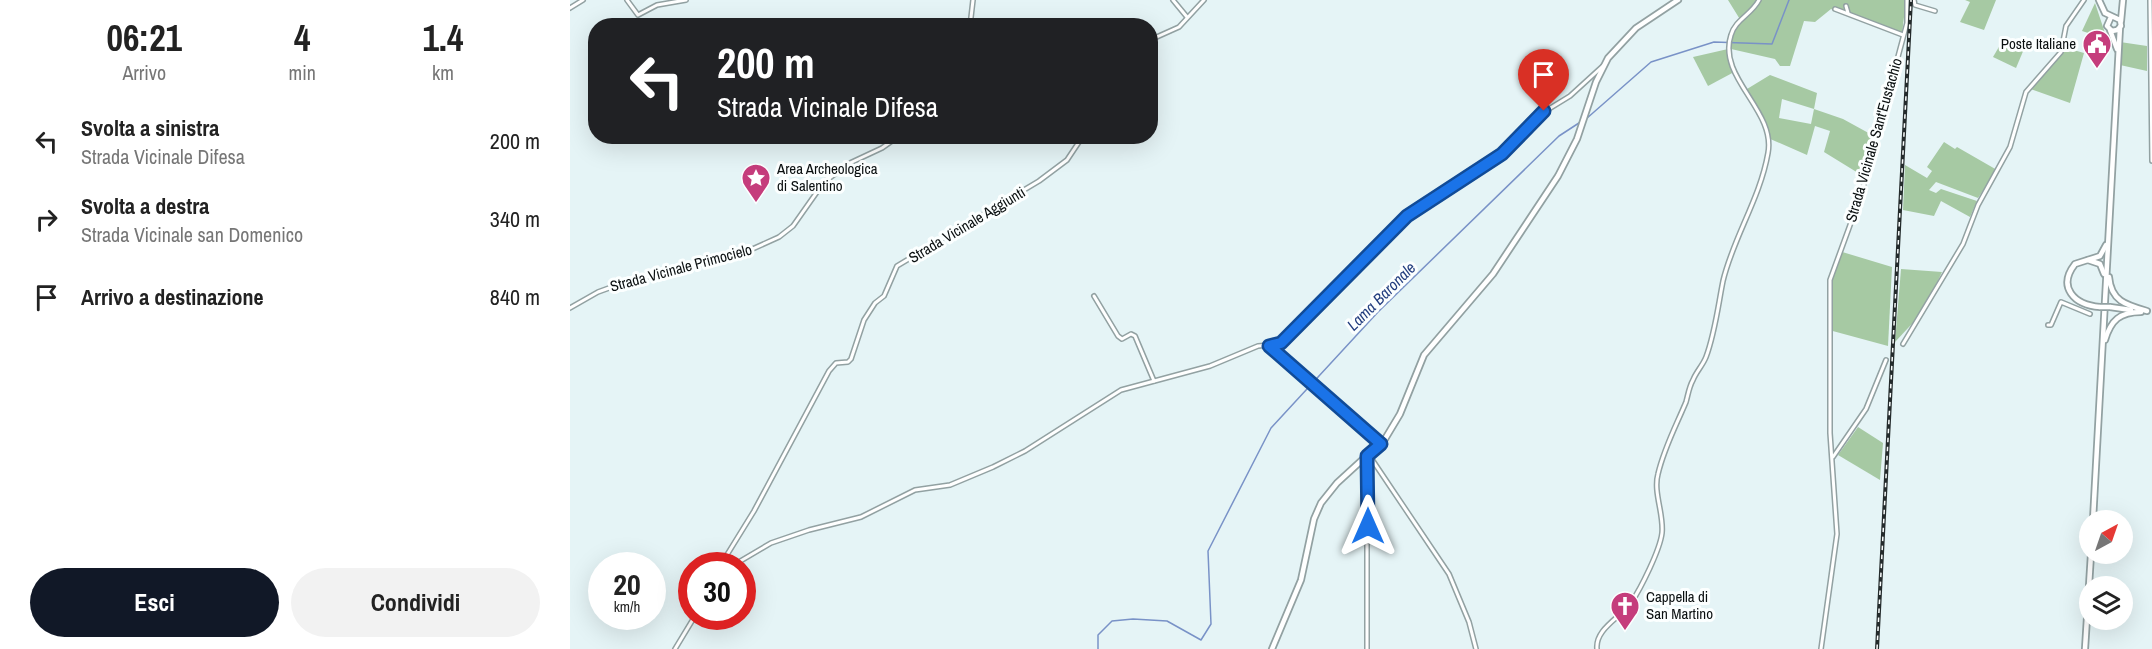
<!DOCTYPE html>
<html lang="it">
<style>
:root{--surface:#fff;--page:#f2f2f2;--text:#222;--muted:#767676;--accent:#111827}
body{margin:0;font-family:"Archivo Narrow",sans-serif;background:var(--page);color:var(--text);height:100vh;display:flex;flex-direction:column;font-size:22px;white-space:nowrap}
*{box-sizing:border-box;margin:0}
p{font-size:20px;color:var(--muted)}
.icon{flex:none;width:33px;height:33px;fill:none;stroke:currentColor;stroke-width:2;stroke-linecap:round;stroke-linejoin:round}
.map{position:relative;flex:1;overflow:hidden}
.sheet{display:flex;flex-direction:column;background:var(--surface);width:570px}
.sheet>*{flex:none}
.guide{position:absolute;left:18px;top:18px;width:570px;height:126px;border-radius:24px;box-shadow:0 6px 24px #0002;background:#202124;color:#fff;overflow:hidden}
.needle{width:39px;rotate:40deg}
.fabs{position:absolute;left:1509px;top:510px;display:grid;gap:12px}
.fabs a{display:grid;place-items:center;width:54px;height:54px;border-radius:50%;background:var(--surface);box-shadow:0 6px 24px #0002;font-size:30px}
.speed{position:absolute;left:18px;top:552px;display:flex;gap:12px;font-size:30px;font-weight:700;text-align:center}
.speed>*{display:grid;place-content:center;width:78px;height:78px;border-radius:50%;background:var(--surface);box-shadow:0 6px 24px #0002;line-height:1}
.speed small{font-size:15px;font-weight:400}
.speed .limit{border:9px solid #d22;background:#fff;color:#111}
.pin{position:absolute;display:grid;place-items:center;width:51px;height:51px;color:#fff;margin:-62px -26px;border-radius:50% 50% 50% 0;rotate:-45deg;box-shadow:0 0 6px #0007}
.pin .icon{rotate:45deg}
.me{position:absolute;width:66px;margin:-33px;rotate:0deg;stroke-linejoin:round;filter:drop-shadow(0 0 4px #0008)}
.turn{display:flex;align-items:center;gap:21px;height:126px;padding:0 30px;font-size:27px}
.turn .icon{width:78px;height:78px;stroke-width:2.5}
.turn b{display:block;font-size:42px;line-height:51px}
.eta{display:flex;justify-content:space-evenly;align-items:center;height:102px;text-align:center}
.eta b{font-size:36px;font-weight:700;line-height:42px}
.cta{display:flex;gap:12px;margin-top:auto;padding:12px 30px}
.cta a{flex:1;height:69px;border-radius:36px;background:var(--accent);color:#fff;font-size:24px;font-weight:700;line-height:69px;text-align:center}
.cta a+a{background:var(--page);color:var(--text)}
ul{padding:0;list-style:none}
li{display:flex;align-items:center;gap:18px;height:78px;padding:0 30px}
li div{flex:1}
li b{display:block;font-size:22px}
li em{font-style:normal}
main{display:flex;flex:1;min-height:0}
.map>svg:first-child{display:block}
</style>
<main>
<section class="sheet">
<div class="eta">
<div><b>06:21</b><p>Arrivo</p></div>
<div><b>4</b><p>min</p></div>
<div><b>1.4</b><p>km</p></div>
</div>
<ul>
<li><svg class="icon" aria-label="left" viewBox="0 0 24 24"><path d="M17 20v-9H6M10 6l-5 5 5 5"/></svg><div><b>Svolta a sinistra</b><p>Strada Vicinale Difesa</p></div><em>200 m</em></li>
<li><svg class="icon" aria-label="right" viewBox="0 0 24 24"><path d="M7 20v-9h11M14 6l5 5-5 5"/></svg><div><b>Svolta a destra</b><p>Strada Vicinale san Domenico</p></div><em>340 m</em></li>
<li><svg class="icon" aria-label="arrive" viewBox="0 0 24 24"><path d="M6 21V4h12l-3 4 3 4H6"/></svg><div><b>Arrivo a destinazione</b></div><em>840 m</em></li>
</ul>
<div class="cta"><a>Esci</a><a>Condividi</a></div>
</section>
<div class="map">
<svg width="1582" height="649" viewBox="0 0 1582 649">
<rect width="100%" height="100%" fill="#e5f4f6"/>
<g fill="#a6c9a3" fill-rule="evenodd">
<polygon points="1158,0 1336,0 1332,34 1261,9 1245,22 1234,21 1220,66 1210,66 1205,59 1161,49 1164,27 1171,21"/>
<polygon points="1395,0 1426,0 1414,30 1390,22 1400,2"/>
<polygon points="1525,3 1537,39 1512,31"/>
<polygon points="1433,40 1454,49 1446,68 1423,57"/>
<polygon points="1550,42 1577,46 1577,71 1550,65"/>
<polygon points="1493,47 1514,53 1500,103 1458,88 1482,65"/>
<polygon points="1158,49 1166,71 1138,86 1123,57"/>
<path d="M1200,75L1247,93L1244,109L1273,119L1304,136L1293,176L1254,152L1260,131L1245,126L1237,155L1198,138L1190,114L1177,89ZM1212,99L1244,109L1241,124L1209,118Z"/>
<polygon points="1374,142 1385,149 1387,147 1427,170 1408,198 1366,182 1359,190 1366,193 1371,189 1407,201 1400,217 1371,201 1364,216 1333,210 1335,165 1357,178 1362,171 1357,167"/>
<polygon points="1269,251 1322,267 1318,346 1259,330 1261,276"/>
<polygon points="1331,269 1372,272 1353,312 1325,342"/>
<polygon points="1288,427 1313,443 1310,480 1268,455"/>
</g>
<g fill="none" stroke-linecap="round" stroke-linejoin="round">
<g stroke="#7992c7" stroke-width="1.5">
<polyline points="1016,119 1081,62 1144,42 1202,44 1219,0"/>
<polyline points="528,649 528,635 542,621 563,619 597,621 631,640 641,624 638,551 701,428 808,312 989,136 1012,121"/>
</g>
<g stroke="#92a1a2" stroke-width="6">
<g id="street">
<polyline points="57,0 68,15 87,5 116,0"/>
<polyline points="603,0 617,17"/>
<polyline points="1344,0 1345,5 1365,11"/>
<polyline points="1580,0 1582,161"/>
<polyline points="1276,6 1278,13"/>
<polyline points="0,8 13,0"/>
<polyline points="1265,9 1333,35"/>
<polyline points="400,26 403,0"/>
<polyline points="580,40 609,27 634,0"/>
<polyline points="524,296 548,336 552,339 561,334 565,336 584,381"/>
<polyline points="0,308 28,292 50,284 178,251 209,237 223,226 254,182 280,163 312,148 329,136"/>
<polyline points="1478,325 1481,325 1491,302 1520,314"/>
<polyline points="1333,344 1393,244 1408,205 1440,147 1456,92 1491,52 1496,26 1514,0"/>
<polyline points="699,346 811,444"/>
<polyline points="799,455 879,574 899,622 906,649"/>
<polyline points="1263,457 1296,409 1316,360"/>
<polyline points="157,566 155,558 184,511 259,371 266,363 278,362 281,359 294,320 305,303 314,296 327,266 469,181 497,160 513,136"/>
<polyline points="162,566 201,543 239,530 291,517 345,490 380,485 423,467 455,451 551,390 640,366 688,346 709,344 838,216 932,154 951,137 969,115 1000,96 1034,65"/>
<polyline points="105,649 125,616"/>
<polyline points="797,649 797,456"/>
<path d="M1027,649C1025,629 1050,618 1061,603C1071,588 1090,550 1092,533C1094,514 1083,492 1088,474C1094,448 1106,426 1116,402C1118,395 1119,387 1123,380C1126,372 1133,365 1136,357C1145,333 1148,306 1153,281C1163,238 1190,199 1198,153C1206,110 1147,78 1161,35C1165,20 1182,14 1189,0"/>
<polyline points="1251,649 1267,534 1260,433 1260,280 1291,195 1337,23 1337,0"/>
</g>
</g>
<g stroke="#92a1a2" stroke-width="8">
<g id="secondary">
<polyline points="1529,0 1535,13 1550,20 1551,26 1547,30 1542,31 1537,26 1541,17"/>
<polyline points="1551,21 1553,0"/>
<polyline points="1540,30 1547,49"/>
<polyline points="1518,260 1530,264 1534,274"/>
<path d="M1539,277C1541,301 1556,305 1577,311"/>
<path d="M1530,307C1504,305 1487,287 1505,264L1530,256L1536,245"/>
<polyline points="1540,307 1561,310"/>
<path d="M1535,340C1541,320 1550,312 1571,312"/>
<polyline points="1523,520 1550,27"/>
<polyline points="702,649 731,580 744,519 751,503 767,483 815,439 830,414 854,355 923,274 988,176 1007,139 1026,82 1038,58 1066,28 1108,0"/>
<polyline points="1515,649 1521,554"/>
</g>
</g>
<use href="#street" stroke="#fff" stroke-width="3"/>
<use href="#secondary" stroke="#fff" stroke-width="4.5"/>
<g stroke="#242b2c" stroke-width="4">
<polyline id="rail" points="1307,649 1341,0"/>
</g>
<use href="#rail" stroke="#fcffff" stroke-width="1.5" stroke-dasharray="4.5" stroke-linecap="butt"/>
<g stroke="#92a1a2" stroke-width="8" stroke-linecap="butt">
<polyline id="secondary-bridge" points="1530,307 1540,307"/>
</g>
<use href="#secondary-bridge" stroke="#fff" stroke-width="4.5"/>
</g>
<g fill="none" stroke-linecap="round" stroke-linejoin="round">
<g stroke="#114b97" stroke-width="15">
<polyline id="route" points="798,526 797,456 811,444 699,346 711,343 837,216 932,154 974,111"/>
</g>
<use href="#route" stroke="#1a73e8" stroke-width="10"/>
</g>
<defs>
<g id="civic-pin" transform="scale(1.5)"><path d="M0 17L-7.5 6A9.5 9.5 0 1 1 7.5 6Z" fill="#c53d7c" stroke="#fcffff"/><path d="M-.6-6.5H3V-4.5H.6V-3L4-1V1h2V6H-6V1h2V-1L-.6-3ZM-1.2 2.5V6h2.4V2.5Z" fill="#fff"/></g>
<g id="sight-pin" transform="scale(1.5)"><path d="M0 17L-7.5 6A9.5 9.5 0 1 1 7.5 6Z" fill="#c53d7c" stroke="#fcffff"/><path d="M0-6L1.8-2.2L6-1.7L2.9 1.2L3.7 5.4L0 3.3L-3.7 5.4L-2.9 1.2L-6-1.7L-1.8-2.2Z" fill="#fff"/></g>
<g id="church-pin" transform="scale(1.5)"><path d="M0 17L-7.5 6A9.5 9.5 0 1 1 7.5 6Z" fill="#c53d7c" stroke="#fcffff"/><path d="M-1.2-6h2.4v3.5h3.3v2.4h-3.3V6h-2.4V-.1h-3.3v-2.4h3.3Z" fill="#fff"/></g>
</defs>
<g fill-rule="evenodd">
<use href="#civic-pin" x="1527" y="44"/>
<use href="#sight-pin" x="186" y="178"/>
<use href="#church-pin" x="1055" y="606"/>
</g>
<g text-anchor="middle" stroke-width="6" stroke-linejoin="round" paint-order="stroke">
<g font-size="15" fill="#0a0f10" stroke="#fcffff" text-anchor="start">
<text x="1506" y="49" text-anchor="end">Poste Italiane</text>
<text x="207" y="174">Area Archeologica<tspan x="207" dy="17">di Salentino</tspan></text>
<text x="1076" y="602">Cappella di<tspan x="1076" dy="17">San Martino</tspan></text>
</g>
<g font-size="15" fill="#0a0f10" stroke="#fcffff">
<text transform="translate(1304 140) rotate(-74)" y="5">Strada Vicinale Sant'Eustachio</text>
<text transform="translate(397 225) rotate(-31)" y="5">Strada Vicinale Aggiunti</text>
<text transform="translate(111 268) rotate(-15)" y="5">Strada Vicinale Primocielo</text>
</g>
<g font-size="16" font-style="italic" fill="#233e7f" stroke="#fcffff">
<text transform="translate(811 296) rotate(-45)" y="6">Lama Baronale</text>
</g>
</g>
</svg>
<div class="fabs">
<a><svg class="needle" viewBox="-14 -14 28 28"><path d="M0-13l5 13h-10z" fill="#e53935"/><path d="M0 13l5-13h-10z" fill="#767676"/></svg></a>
<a><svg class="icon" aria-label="layers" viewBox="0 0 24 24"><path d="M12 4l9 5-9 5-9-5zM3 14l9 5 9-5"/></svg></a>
</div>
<div class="speed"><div>20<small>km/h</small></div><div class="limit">30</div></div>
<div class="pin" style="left:974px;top:111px;background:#d93025"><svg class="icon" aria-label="arrive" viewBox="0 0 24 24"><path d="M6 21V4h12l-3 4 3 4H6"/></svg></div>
<svg class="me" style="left:798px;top:526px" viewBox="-20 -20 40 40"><path d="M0-17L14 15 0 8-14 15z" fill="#1a73e8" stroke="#fff" stroke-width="4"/></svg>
<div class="guide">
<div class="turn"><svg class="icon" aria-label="left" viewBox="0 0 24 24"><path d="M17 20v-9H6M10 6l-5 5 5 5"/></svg><div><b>200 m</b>Strada Vicinale Difesa</div></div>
</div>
</div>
</main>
